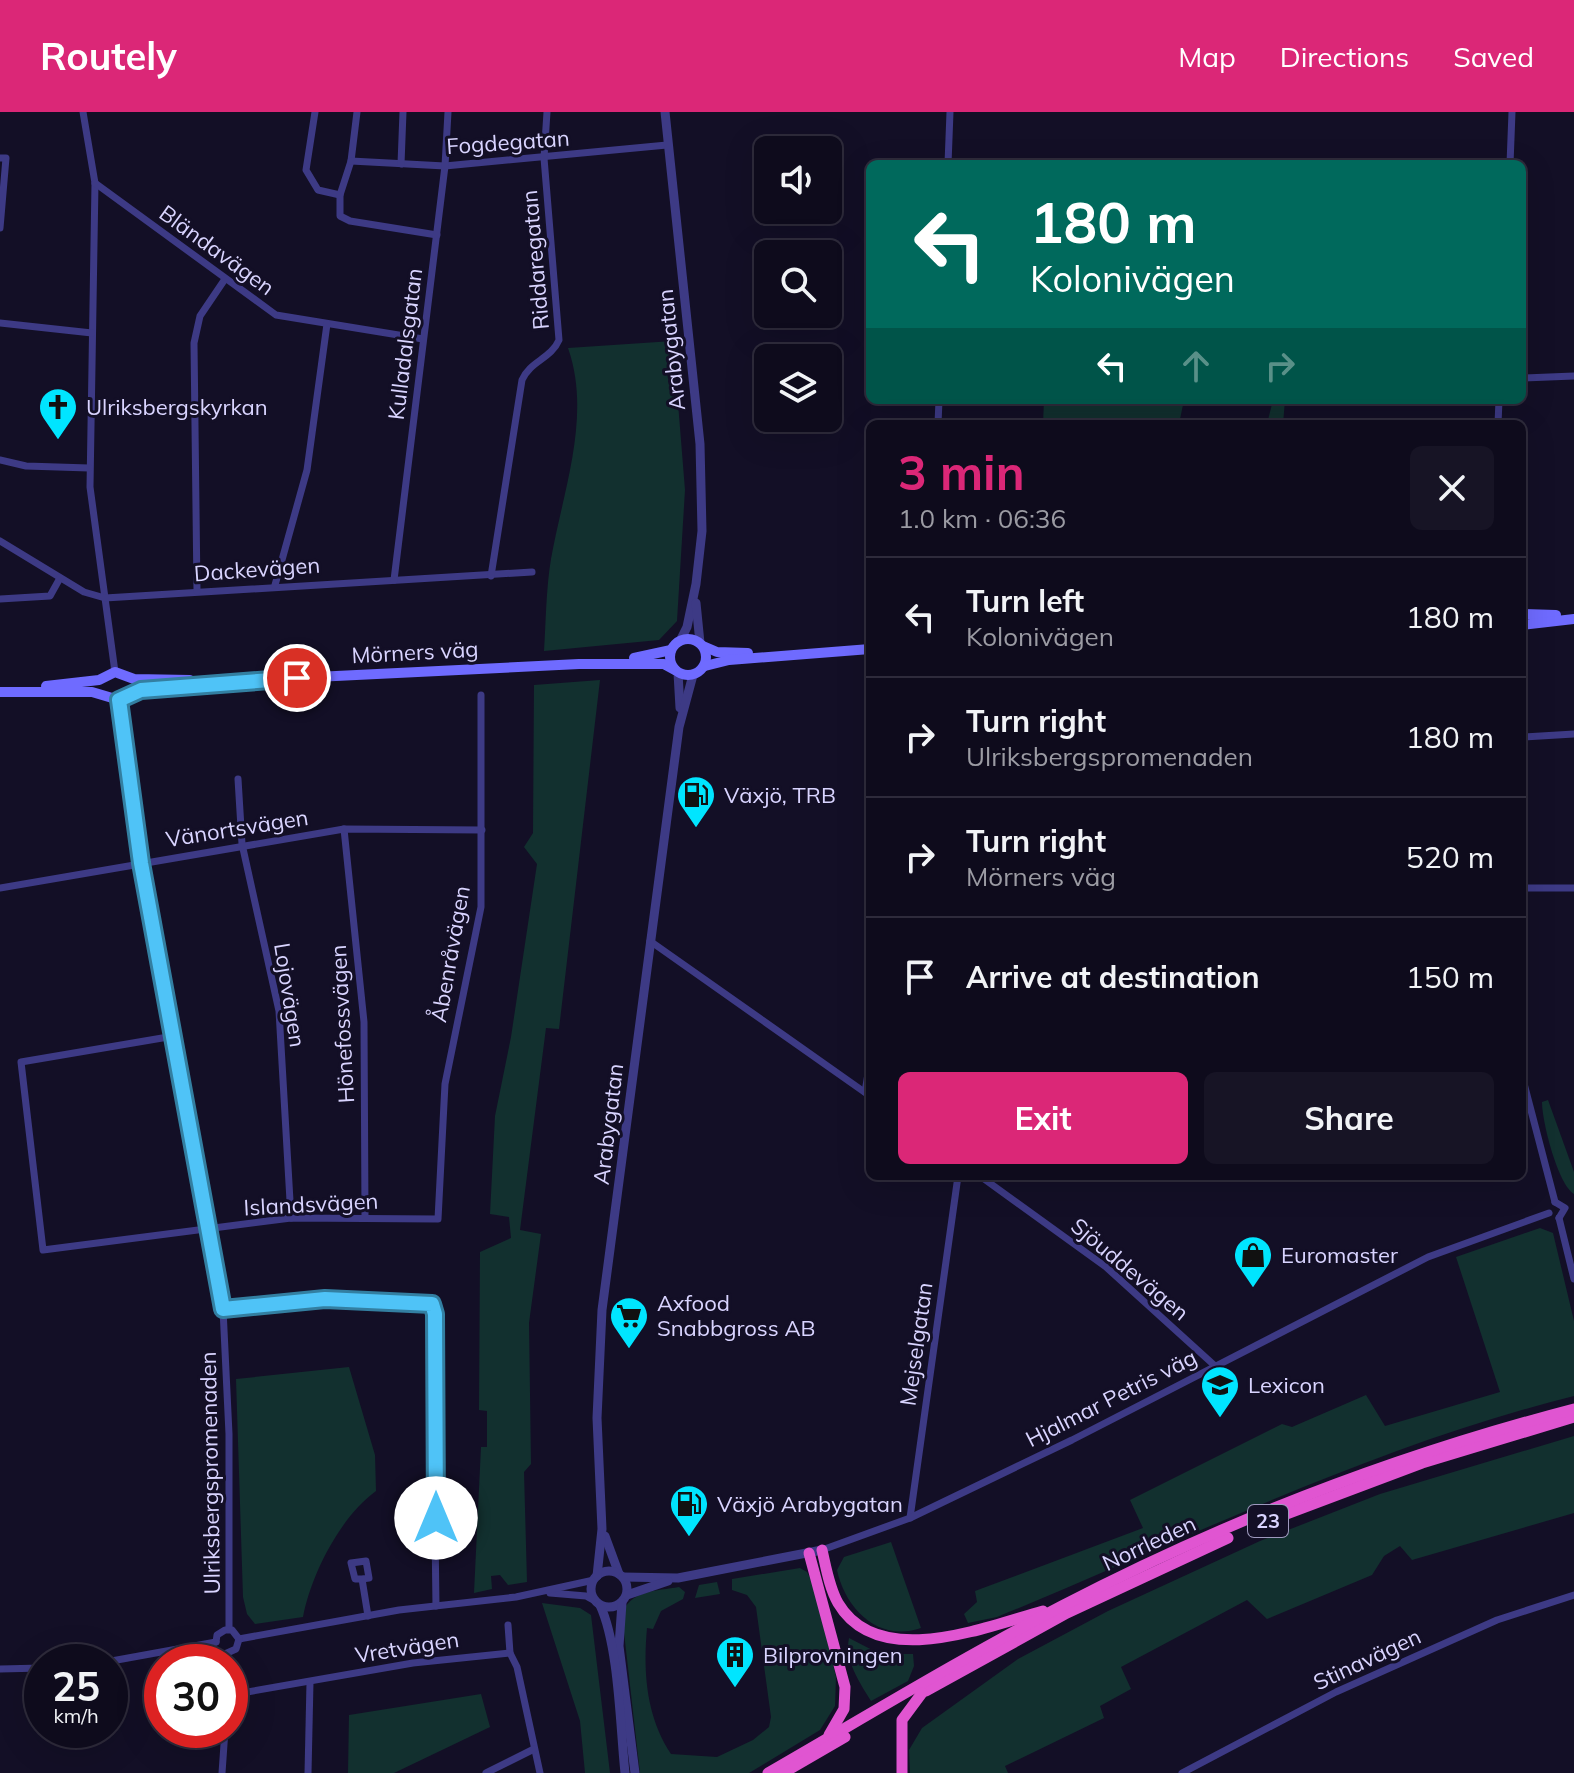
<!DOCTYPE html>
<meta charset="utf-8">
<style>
:root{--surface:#0e0b1c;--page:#171425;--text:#f1f3f6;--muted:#9b9ba3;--line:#2e2b3b;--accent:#db2777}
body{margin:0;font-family:Mulish,sans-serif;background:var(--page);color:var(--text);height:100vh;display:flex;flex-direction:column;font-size:30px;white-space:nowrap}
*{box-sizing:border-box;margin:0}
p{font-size:26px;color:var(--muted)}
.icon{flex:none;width:44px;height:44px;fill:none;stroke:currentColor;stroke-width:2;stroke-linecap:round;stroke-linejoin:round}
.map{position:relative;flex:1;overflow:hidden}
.drawer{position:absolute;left:866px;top:308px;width:660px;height:760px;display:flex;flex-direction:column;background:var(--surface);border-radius:12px;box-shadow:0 8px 32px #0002,0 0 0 2px var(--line)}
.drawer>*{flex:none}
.guide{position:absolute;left:866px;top:48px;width:660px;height:244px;border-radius:12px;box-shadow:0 8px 32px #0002,0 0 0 2px var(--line);background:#00695c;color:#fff;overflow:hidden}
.tools{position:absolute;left:754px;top:24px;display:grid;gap:16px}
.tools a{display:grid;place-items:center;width:88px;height:88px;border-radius:12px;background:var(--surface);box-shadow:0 8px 32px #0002,0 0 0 2px var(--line);font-size:40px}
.speed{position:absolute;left:24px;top:1532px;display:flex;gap:16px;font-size:40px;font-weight:700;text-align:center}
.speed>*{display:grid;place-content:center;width:104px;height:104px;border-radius:50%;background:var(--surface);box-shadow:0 8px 32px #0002,0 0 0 2px var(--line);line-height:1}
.speed small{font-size:20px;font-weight:400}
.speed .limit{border:12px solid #d22;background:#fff;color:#111}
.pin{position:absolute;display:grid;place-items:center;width:68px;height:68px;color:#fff;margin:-34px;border:4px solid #fff;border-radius:50%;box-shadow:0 2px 8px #0007}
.me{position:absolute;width:88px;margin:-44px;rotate:0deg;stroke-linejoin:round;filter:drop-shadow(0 0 6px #0008)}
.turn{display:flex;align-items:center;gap:28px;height:168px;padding:0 32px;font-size:36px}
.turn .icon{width:104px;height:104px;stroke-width:2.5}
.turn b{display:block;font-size:56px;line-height:68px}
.lanes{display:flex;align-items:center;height:76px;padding:0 32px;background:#0003;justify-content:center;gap:40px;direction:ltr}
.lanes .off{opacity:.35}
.round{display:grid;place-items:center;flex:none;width:84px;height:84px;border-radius:12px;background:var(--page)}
.head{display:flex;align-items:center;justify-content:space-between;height:136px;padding:0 32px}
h1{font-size:48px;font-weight:700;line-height:60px;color:var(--accent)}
.cta{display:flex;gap:16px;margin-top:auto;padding:16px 32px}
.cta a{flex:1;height:92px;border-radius:12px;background:var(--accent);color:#fff;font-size:32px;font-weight:700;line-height:92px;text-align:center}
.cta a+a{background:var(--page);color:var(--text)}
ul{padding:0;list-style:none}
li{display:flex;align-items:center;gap:24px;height:120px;padding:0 32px;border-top:2px solid var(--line)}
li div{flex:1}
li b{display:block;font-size:30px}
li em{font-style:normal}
header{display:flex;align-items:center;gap:48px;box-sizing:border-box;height:112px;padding:0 40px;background:var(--accent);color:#fff}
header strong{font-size:38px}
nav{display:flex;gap:44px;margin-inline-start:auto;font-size:28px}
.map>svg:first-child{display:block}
</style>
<header>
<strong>Routely</strong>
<nav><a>Map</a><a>Directions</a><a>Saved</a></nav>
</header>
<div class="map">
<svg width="1574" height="1661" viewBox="0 0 1574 1661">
<rect width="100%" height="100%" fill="#130f26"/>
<g fill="#12302f">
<path d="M673,229L685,378L677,509L659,528L544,539C546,509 546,477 551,447C563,379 592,304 568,236Z"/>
<polygon points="1044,288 1184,288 1179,312 1043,312"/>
<polygon points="1273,288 1285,288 1283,312 1267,312"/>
<polygon points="600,568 559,917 546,916 520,1118 541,1122 529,1211 531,1352 524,1360 527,1470 508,1473 500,1463 491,1464 492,1477 474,1481 481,1335 487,1335 487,1299 479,1298 480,1140 511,1126 509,1105 490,1102 495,1004 511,925 537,752 524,735 533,721 534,573"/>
<path d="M1548,988L1574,1060V1082C1558,1073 1542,1010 1542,990Z"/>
<path d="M1540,1116L1553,1121L1574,1209V1284C1374,1334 1187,1427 997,1505L968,1511L964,1502L977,1490L975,1479L1143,1416L1130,1388L1282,1312L1292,1315L1366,1283L1385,1314L1500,1280L1456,1145Z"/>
<path d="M349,1255L375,1343L376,1379C340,1405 311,1463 303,1505L255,1512L247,1502L243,1485L236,1267Z"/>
<polygon points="1574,1324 1574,1401 1412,1448 1400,1434 1384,1444 1372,1463 1267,1507 1247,1488 1121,1555 1131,1577 1100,1594 1104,1606 1005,1654 1008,1661 910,1661 909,1638 922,1616 1018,1547 1108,1499 1260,1429 1380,1382"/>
<path d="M891,1430L921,1516C878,1531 845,1496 837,1458L844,1445Z"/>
<path d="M800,1456L807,1460L814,1473L836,1565L835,1594L820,1618L749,1661H640L622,1503C629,1478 657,1479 679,1475L685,1480L683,1487L661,1499L653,1517L647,1516C643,1560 646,1604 671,1642L717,1645L753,1628L769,1615L771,1605L756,1495L747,1483L732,1478V1467Z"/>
<polygon points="717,1470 720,1482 695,1486 699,1473"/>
<polygon points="542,1491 580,1496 591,1503 610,1661 585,1661 580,1609"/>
<path d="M849,1526L880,1542H913L914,1554L908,1569L871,1589C860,1571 844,1548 849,1526Z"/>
<polygon points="481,1582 490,1615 394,1661 348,1661 349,1603"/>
</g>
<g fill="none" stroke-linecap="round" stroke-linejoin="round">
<g stroke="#3d3a85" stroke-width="7">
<polyline points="83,0 95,71 90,375 115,560"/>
<polyline points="315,0 306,58 318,78 340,83"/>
<polyline points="357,0 351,49 340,83 340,104 350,109 437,123"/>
<polyline points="0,46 6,46 0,116"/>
<polyline points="351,49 445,54 667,33"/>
<polyline points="401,52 403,0"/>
<polyline points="948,52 950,0"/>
<polyline points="1510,52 1512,0"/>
<polyline points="95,71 276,203 423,227"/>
<polyline points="0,211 92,221"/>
<polyline points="1522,266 1574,264"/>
<polyline points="938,312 939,288"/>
<polyline points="1498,312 1499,288"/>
<polyline points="0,348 26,354 89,356"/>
<polyline points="0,429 84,480 105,486 532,460"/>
<path d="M491,464L522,268C530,249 551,247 559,228L544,46L547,0"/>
<polyline points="394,468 445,54 448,0"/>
<polyline points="275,473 307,358 327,212"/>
<polyline points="197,479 194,231 200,204 225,167"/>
<polyline points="0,487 50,484 60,466"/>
<polyline points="119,588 141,751 223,1197 229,1322 229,1517"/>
<polyline points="1522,625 1574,622"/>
<polyline points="238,667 242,732 279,899 291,1106"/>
<polyline points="344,717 364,910 365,1105"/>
<polyline points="0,776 344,717 482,718"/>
<polyline points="1522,776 1574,776"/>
<polyline points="650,829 870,984"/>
<polyline points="174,924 21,950 43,1138 291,1106 438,1107 445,972 481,795 481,583"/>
<polyline points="1522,964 1555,1090"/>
<polyline points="865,980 870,949"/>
<polyline points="980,1064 1106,1155 1214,1253"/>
<polyline points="1555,1090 1565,1096 1559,1106"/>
<polyline points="1559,1106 1574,1167"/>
<polyline points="223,1197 325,1187 432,1192 436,1494"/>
<polyline points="910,1406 958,1064"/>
<polyline points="822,1438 910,1406 1072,1328 1428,1145 1549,1101"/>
<polyline points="362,1467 355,1467 351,1451 366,1449 369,1466 362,1467 368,1504"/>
<polyline points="550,1481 586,1484 595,1489"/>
<polyline points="508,1513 510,1541"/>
<polyline points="239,1527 399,1498 516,1485 594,1468"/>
<polyline points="216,1530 217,1523 225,1518 232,1518 239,1527"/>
<polyline points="227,1541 236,1537 239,1527"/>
<polyline points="106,1550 216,1530"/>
<polyline points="0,1557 42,1556"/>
<polyline points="230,1583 413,1551 510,1541 517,1555 540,1661"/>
<polyline points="222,1661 225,1618"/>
<polyline points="308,1661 310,1570"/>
<polyline points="486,1661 534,1637"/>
<polyline points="1182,1661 1336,1580 1497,1508 1574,1483"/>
</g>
<g stroke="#3d3a85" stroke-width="9">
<polyline points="665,0 700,332 702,419 696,472 687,515 680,529"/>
<polyline points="696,491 700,531"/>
<polyline points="678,561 680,596"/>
<polyline points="605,1424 619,1462"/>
<circle cx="609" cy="1477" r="18"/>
<polyline points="597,1464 602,1417 597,1306 602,1198 679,615 693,563"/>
<polyline points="623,1465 678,1466 822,1438"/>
<polyline points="627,1483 668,1469"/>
<polyline points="622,1491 619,1534 635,1661"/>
<path d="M600,1493C619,1534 620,1614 625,1661"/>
</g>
<g stroke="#6f6bff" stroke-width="10">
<polyline points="1522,502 1556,503"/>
<polyline points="1522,513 1574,507"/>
<circle cx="688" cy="545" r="18"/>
<polyline points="703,534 717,540 748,541"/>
<polyline points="634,546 671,538"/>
<polyline points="705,554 729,548 870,537"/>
<polyline points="46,574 99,568 115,560 134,567 190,568"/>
<polyline points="0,580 92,580 119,588 141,578 254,568 579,552 664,552 675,558"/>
</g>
<g stroke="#e055d1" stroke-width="11">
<polyline points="1273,1407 1422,1351 1574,1305"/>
<path d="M822,1438C826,1455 829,1475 838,1491C878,1559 985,1515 1043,1499"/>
<polyline points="809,1441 845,1575 844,1597 829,1623"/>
<polyline points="926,1579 1067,1501 1228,1426"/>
<path d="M768,1661C865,1605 962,1546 1062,1494C1223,1410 1398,1343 1574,1297"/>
<polyline points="783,1661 845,1625"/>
<polyline points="902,1661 902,1608 922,1581"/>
</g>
</g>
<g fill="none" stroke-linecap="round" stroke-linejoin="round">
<g stroke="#337fa1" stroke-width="20">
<polyline id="route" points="297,566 141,578 119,588 141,751 223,1197 325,1187 432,1192 435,1202 436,1406"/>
</g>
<use href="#route" stroke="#4fc3f7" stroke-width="14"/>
</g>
<defs>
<g id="church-pin" transform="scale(2)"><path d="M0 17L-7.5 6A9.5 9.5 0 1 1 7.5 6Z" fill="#00e5ff" stroke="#130f26"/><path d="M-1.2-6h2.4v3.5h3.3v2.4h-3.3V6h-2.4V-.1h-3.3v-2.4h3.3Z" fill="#111"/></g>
<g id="fuel-pin" transform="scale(2)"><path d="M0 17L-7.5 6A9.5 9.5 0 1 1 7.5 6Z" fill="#00e5ff" stroke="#130f26"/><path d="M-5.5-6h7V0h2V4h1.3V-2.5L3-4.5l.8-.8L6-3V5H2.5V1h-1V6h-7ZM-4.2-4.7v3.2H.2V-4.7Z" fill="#111"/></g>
<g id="shop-pin" transform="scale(2)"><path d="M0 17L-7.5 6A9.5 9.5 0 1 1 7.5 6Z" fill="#00e5ff" stroke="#130f26"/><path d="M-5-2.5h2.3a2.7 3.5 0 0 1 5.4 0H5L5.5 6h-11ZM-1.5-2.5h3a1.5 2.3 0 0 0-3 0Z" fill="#111"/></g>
<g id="supermarket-pin" transform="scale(2)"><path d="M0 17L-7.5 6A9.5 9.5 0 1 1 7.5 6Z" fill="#00e5ff" stroke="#130f26"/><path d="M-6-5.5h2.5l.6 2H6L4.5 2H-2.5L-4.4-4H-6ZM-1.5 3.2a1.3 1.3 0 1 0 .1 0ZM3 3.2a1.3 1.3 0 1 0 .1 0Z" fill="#111"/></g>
<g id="school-pin" transform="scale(2)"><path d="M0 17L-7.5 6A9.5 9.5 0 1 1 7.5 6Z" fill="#00e5ff" stroke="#130f26"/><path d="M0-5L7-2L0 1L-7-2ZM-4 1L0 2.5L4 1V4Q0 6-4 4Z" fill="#111"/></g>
<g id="building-pin" transform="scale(2)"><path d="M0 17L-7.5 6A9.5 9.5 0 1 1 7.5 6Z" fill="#00e5ff" stroke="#130f26"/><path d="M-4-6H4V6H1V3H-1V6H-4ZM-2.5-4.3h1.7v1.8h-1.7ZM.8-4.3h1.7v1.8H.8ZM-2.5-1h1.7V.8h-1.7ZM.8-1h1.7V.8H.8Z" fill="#111"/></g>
</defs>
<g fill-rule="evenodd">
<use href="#church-pin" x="58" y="295"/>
<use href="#fuel-pin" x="696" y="683"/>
<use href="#shop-pin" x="1253" y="1143"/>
<use href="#supermarket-pin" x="629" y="1204"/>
<use href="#school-pin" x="1220" y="1273"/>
<use href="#fuel-pin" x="689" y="1392"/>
<use href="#building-pin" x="735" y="1543"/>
</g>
<g text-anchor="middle" stroke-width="6" stroke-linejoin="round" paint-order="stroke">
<rect fill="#130f26" stroke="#9e99be" stroke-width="2" x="1248" y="1393" width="40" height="32" rx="6"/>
<g font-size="20" font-weight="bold" fill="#d9d4ff">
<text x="1268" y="1416">23</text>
</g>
<g font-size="22" fill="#d9d4ff" stroke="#130f26">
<text transform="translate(508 30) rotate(-4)" y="8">Fogdegatan</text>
<text transform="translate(217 138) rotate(36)" y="8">Bländavägen</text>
<text transform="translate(535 148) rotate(-95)" y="8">Riddaregatan</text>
<text transform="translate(405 232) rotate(-83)" y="8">Kulladalsgatan</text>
<text transform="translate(671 238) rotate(-96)" y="8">Arabygatan</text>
<text transform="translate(257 457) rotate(-4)" y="8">Dackevägen</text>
<text transform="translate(415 540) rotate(-3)" y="8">Mörners väg</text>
<text transform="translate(237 716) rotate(-9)" y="8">Vänortsvägen</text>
<text transform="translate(450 842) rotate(-80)" y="8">Åbenråvägen</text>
<text transform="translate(290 883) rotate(81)" y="8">Lojovägen</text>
<text transform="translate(342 912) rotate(-93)" y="8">Hönefossvägen</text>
<text transform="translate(608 1012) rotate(-83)" y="8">Arabygatan</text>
<text transform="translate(311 1092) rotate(-3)" y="8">Islandsvägen</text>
<text transform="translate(1130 1157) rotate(40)" y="8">Sjöuddevägen</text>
<text transform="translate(916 1232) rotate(-82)" y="8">Mejselgatan</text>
<text transform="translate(1111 1286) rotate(-27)" y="8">Hjalmar Petris väg</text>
<text transform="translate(210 1361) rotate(-91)" y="8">Ulriksbergspromenaden</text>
<text transform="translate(1149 1431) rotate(-25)" y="8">Norrleden</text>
<text transform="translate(407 1535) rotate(-9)" y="8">Vretvägen</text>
<text transform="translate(1367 1547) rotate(-25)" y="8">Stinavägen</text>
</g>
<g font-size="22" fill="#d9d4ff" stroke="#130f26" text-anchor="start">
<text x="86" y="303">Ulriksbergskyrkan</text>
<text x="724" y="691">Växjö, TRB</text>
<text x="1281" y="1151">Euromaster</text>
<text x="657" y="1199">Axfood<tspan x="657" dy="25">Snabbgross AB</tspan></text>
<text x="1248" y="1281">Lexicon</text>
<text x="717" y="1400">Växjö Arabygatan</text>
<text x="763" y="1551">Bilprovningen</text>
</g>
</g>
</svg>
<div class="tools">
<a><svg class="icon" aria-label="sound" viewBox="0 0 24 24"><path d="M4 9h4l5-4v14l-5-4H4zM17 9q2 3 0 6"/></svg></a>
<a><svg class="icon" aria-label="search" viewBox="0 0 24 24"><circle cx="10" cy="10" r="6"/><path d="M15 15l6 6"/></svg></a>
<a><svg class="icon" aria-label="layers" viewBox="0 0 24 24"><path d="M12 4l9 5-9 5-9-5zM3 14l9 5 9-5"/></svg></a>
</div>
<div class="speed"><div>25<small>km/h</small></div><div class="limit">30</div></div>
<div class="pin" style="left:297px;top:566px;background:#d93025"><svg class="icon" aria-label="arrive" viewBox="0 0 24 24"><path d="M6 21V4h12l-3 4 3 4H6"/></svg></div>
<svg class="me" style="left:436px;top:1406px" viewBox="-20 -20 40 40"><circle r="19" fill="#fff"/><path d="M0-13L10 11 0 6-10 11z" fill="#4fc3f7"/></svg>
<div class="guide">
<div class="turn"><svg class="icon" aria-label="left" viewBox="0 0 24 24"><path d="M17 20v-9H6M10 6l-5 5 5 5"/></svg><div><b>180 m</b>Kolonivägen</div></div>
<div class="lanes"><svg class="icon" aria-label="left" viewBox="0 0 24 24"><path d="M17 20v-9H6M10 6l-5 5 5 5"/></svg><svg class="icon off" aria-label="ahead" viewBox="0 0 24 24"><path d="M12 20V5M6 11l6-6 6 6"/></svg><svg class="icon off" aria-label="right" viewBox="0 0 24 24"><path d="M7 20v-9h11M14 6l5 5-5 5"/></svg></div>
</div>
<section class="drawer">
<div class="head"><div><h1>3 min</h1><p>1.0 km · 06:36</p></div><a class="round"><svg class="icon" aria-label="close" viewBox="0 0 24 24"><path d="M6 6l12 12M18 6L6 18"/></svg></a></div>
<ul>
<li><svg class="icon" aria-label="left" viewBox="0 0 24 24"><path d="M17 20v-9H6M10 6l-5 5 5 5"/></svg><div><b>Turn left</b><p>Kolonivägen</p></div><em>180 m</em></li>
<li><svg class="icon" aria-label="right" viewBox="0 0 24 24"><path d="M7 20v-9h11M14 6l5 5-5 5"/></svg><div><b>Turn right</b><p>Ulriksbergspromenaden</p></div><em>180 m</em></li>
<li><svg class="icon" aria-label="right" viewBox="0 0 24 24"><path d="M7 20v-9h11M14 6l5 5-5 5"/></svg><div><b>Turn right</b><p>Mörners väg</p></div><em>520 m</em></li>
<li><svg class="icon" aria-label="arrive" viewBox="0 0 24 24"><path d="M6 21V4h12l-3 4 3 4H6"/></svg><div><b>Arrive at destination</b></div><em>150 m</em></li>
</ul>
<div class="cta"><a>Exit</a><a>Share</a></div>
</section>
</div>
